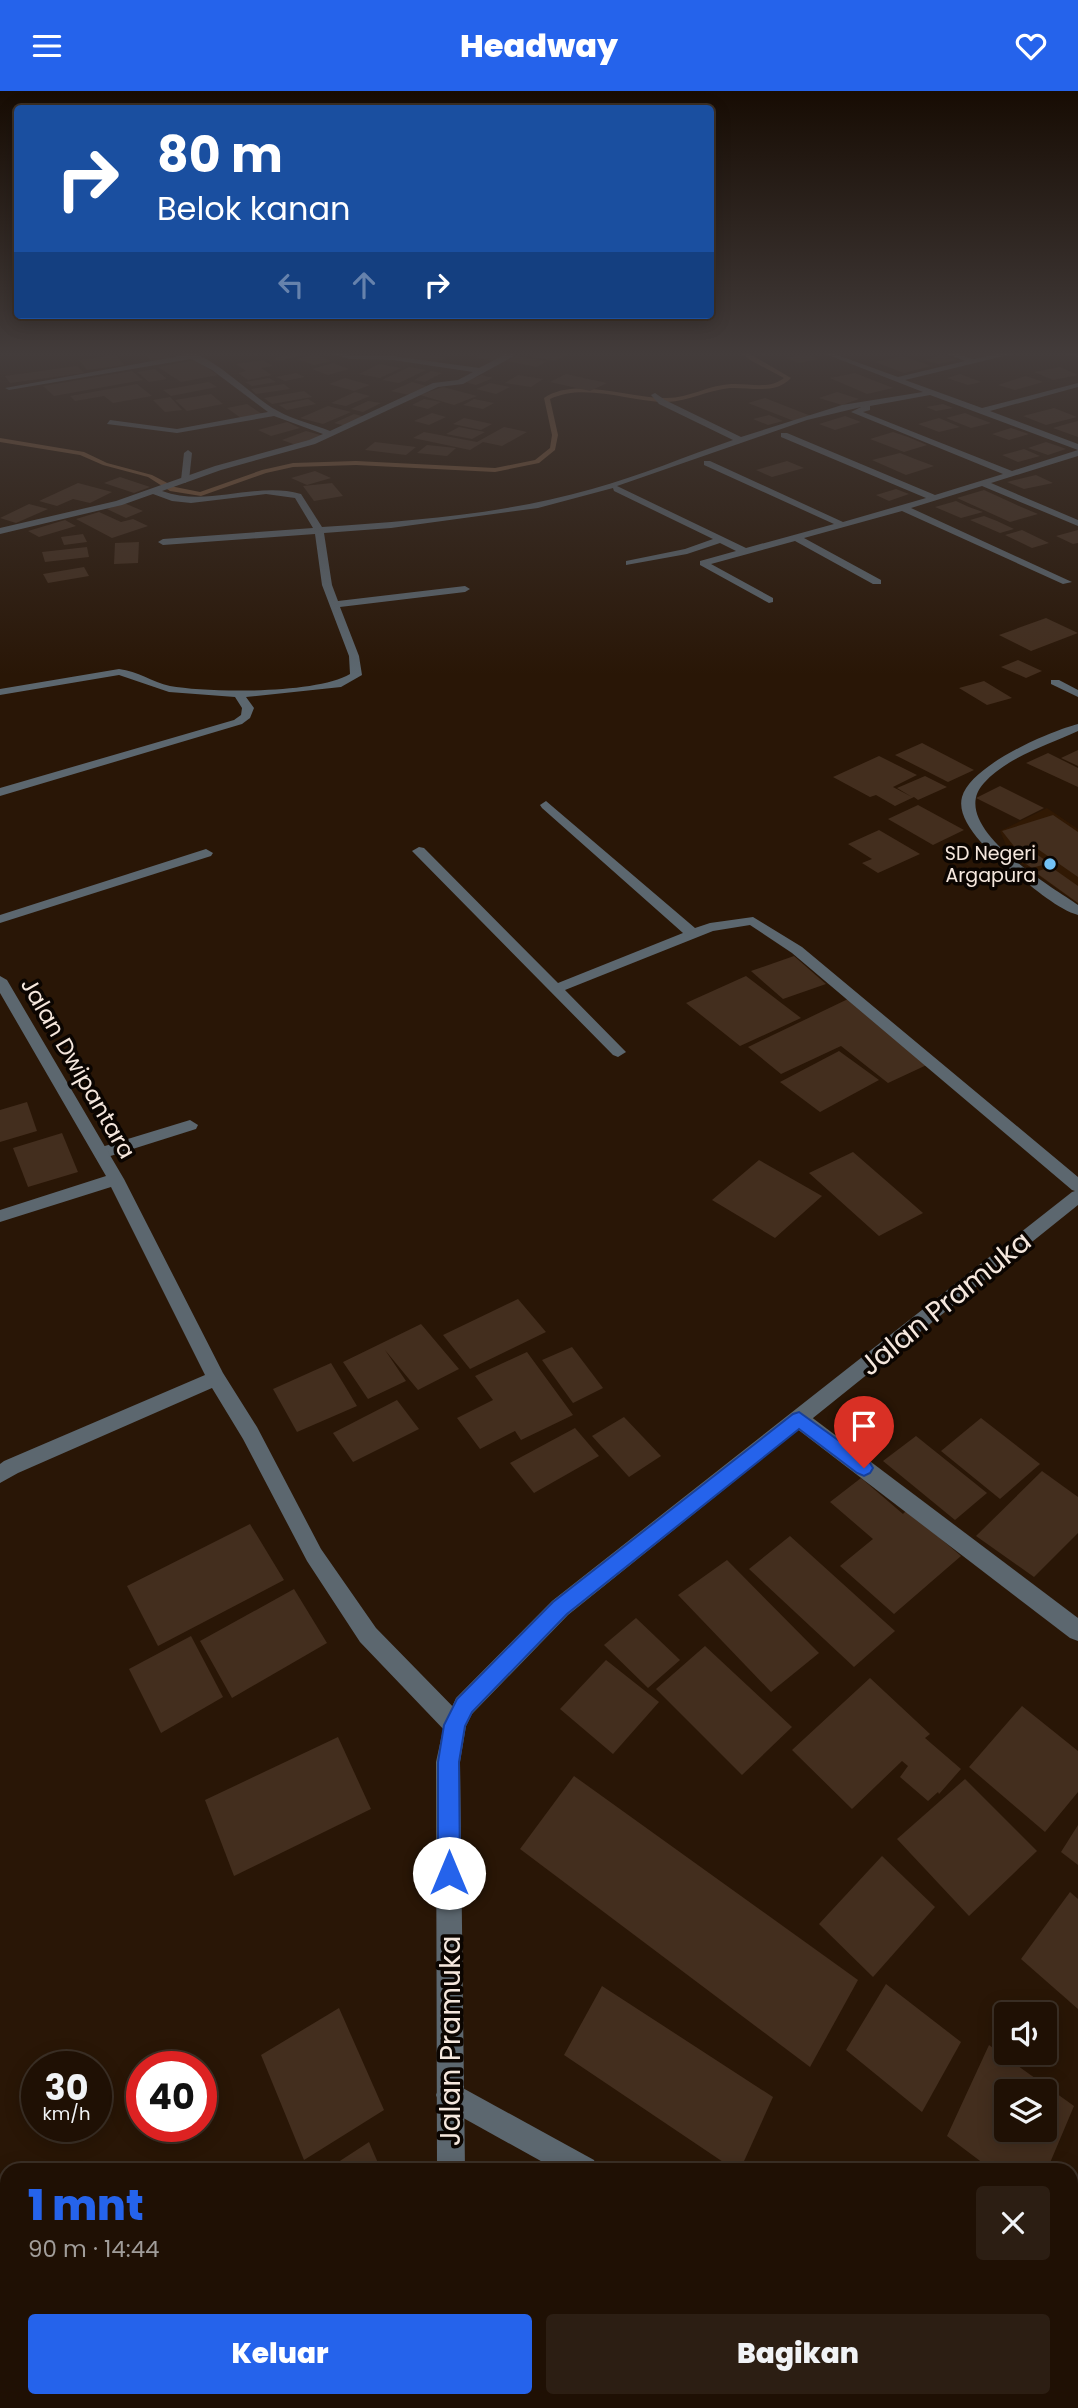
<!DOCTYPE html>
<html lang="id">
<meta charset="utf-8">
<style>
:root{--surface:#1f1004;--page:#2c1e13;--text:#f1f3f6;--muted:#a19d9a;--line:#3c3026;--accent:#2563eb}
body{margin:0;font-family:Poppins,sans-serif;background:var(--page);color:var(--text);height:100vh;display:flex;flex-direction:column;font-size:26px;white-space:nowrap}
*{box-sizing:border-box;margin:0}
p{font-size:23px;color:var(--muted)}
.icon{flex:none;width:38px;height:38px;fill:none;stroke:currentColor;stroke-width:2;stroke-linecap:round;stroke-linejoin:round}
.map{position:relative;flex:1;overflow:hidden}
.side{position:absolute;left:0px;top:2072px;width:1078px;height:245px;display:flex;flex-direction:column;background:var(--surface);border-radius:21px 21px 0 0;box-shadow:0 4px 18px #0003,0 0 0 2px var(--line)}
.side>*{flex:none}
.hud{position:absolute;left:14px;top:14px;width:700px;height:214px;border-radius:7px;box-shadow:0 4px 18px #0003,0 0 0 2px var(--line);background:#1a4fa0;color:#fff;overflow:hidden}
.buttons{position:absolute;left:994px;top:1911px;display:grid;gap:14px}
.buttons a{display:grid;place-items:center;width:63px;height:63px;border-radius:7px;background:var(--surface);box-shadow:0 4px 18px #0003,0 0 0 2px var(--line);font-size:35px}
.speed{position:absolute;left:21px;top:1960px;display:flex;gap:14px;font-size:35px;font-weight:700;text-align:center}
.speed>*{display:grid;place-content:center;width:91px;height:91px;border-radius:50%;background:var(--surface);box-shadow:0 4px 18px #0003,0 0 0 2px var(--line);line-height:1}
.speed small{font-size:18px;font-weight:400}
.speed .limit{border:10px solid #d22;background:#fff;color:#111}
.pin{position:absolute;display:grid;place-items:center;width:60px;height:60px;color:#fff;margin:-72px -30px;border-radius:50% 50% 50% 0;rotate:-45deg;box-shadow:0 0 7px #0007}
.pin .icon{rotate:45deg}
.me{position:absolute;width:77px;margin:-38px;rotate:0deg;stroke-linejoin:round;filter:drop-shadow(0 0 5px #0008)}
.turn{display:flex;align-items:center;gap:24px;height:147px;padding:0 28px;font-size:32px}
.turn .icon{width:91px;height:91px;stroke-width:2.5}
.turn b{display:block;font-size:49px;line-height:60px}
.lanes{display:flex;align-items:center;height:66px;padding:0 28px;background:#0003;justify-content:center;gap:35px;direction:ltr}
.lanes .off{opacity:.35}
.round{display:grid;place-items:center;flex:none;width:74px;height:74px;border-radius:7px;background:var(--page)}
.headline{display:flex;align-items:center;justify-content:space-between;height:119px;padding:0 28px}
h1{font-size:42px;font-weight:800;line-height:52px;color:var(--accent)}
.action{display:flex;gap:14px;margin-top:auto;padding:14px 28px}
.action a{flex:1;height:80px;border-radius:7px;background:var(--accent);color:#fff;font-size:28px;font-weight:800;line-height:80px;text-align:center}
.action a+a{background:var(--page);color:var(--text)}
header{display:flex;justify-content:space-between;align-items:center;height:91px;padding:0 28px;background:var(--accent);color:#fff;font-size:32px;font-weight:800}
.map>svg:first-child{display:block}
</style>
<header><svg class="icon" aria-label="menu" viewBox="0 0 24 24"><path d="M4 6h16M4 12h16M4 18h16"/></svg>Headway<svg class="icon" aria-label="heart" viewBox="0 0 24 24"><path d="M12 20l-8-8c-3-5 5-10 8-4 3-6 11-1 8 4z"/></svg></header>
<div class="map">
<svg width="1078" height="2317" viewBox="0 0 1078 2317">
<rect width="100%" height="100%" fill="#291606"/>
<polygon fill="#311904" points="1047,717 1078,738 1078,813 1010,764 1000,740"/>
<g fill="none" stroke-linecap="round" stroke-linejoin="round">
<path fill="#7b5638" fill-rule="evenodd" d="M739,260H745L791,287C775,304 751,296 730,297C708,299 689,310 667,311C630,311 585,291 550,308L558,344L555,359L539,372L495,381L356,374L293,376L266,382L201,405L170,400L148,386L103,374L80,364L0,351V347L84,361L107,372L152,384L175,396L200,401L262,379L293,372L356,370L495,377L535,369L550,357L552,344L544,307C575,285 631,308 667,307C689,307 709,294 731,293C749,292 769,299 784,287L750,269Z"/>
</g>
<g fill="#432e1e" fill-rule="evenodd">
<polygon points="142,260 164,260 172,267 151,270"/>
<polygon points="299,260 308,262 280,270 272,268"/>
<polygon points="412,260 446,267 433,273 399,266"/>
<polygon points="543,260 546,260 568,263 556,270 531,266"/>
<polygon points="975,260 992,260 999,262 972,268 959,263"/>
<polygon points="484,262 505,265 497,270 476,267"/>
<polygon points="314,263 332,270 314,274 297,268"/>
<polygon points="805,263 818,268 799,272 786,267"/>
<polygon points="116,264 124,274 87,279 79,269"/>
<polygon points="943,264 957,269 938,273 924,269"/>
<polygon points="516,265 547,270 537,276 507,270"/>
<polygon points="902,265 917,270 931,275 904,282 875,271"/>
<polygon points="195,269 218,284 181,291 158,276"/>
<polygon points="263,269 273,275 261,277 272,284 248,289 238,282 246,280 236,273"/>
<polygon points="333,272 349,278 328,284 312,278"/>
<polygon points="379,273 401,277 380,287 359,283"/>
<polygon points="77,275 84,282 10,292 5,285"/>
<polygon points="409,276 426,279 399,292 382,289"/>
<polygon points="1060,276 1078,284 1053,289 1034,281"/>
<polygon points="155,278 167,288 149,291 137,281"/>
<polygon points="132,280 143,289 54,305 43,295"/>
<polygon points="431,280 442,282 425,291 414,289"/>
<polygon points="296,282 305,286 285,290 276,286"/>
<polygon points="855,282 870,288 893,297 867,303 830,287"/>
<polygon points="566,283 579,286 607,292 590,300 550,291"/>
<polygon points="960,283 981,291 968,294 947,287"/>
<polygon points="482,284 493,287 476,294 465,291"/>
<polygon points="518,284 543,288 531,296 505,292"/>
<polygon points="1026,285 1043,291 1015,299 998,294"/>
<polygon points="269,287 276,291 252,295 245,291"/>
<polygon points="345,287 370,294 354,300 329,293"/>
<polygon points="209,291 217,296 171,305 163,299"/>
<polygon points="412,291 430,296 409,304 391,300"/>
<polygon points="490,292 510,296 496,303 476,298"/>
<polygon points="137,293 152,305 113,312 104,305 75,310 70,305"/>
<polygon points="284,293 290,298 256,303 251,298"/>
<polygon points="443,296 477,305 454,314 420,304"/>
<polygon points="304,300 312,306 272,313 264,307"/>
<polygon points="355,301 370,305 346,315 331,312"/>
<polygon points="837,301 859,308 842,314 819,307"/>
<polygon points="211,303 223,313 187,320 175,309"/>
<polygon points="170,306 174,310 182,319 165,321 153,309"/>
<polygon points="765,307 811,325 794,330 748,312"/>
<polygon points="308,308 316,313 287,319 279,314"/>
<polygon points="424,308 441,311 428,318 412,314"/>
<polygon points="474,308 494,312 483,318 463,314"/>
<polygon points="368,310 381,312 363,321 351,318"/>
<polygon points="247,313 262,323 241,327 227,317"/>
<polygon points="943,313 953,317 936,320 926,316"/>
<polygon points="328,315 351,321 323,333 300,327"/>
<polygon points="1054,317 1077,326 1046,334 1023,325"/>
<polygon points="432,322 446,326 429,334 414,330"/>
<polygon points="965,322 975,326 991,332 971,337 946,327"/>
<polygon points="354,323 366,326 346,335 334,332"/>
<polygon points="769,324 783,330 768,334 753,328"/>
<polygon points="845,325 861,331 835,339 819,333"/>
<polygon points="464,327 492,333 481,339 453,333"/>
<polygon points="939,327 960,336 939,341 918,333"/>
<polygon points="1078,330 1078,346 1053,337 1070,332"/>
<polygon points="287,331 300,337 271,345 258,339"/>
<polygon points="459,336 485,341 472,348 446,343"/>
<polygon points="504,336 527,341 502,355 483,351 470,359 413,347 424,341 477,351"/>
<polygon points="1011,337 1029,343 1009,349 992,343"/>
<polygon points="306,340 324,345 299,355 282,349"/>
<polygon points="893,341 908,346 927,354 904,361 870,348"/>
<polygon points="375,351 416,356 406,364 365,359"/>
<polygon points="1046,351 1058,355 1066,358 1048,364 1028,357"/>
<polygon points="427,354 456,357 447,365 417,362"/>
<polygon points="1024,358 1040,365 1018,371 1002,364"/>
<polygon points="900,362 915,368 934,375 906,384 872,369"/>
<polygon points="787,370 804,377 772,386 756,379"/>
<polygon points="315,380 331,387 307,394 291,387"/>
<polygon points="1036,384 1053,392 1024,398 1007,391"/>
<polygon points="120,386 150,396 134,402 104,392"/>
<polygon points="78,392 112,401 90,412 73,408 57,415 39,410"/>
<polygon points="332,392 343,405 314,410 303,395"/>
<polygon points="896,398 909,403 889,410 876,404"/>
<polygon points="984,399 1019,415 1038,423 1010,431 957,407"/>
<polygon points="956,410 969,416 983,421 961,427 935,416"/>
<polygon points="124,412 143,420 126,427 107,418"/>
<polygon points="29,413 48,418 16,432 0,427"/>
<polygon points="99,421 121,431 133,428 148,435 112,447 76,428"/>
<polygon points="984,425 997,430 1014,438 1000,442 970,429"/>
<polygon points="65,429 76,435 39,446 28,440"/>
<polygon points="1022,439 1049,452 1032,457 1005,444"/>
<polygon points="1078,439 1078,452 1073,453 1056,445"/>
<polygon points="83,443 87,451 64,454 61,446"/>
<polygon points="139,451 138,472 114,473 115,452"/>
<polygon points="87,456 89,466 45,471 42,461"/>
<polygon points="84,476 89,485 48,492 43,483"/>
<polygon points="1046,527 1078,542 1031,560 999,544"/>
<polygon points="1018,569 1042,580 1026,587 1001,576"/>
<polygon points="984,590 1012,607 987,614 959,597"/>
<polygon points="922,652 974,679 948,691 895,664"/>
<polygon points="1078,659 1078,675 1061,667"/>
<polygon points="1048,662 1078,677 1078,696 1026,672"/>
<polygon points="879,665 917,684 893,696 912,706 897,697 925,685 947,696 918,709 914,706 895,715 876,704 870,706 833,686"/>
<polygon points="1000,695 1044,717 1020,729 976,707"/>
<polygon points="918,714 964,739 933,754 888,728"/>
<polygon points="1053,724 1078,741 1078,786 1032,754 1017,759 1002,740"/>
<polygon points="879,739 920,763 878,782 862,772 872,768 848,753"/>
<polygon points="1028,757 1049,772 1032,777 1011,763"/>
<polygon points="1051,776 1078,795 1078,812 1035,781"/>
<polygon points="794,865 826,893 783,908 751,880"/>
<polygon points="746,885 801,927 740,955 686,912"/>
<polygon points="848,908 931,972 888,992 841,955 781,983 748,956"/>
<polygon points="839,960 879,989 820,1021 780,991"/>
<polygon points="27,1011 37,1040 0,1051 0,1019"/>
<polygon points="62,1042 78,1081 28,1096 13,1057"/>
<polygon points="853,1061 891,1094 923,1122 879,1145 809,1082"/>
<polygon points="759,1069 822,1105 775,1147 712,1109"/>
<polygon points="518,1208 546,1241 470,1278 443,1244"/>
<polygon points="421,1233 459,1278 418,1299 385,1259 406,1290 368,1308 343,1271"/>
<polygon points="572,1256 603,1297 573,1312 542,1269"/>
<polygon points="527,1261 573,1324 521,1349 515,1340 480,1358 457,1327 493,1309 475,1285"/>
<polygon points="331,1272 357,1315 297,1341 273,1298"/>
<polygon points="397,1309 419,1338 353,1371 333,1342"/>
<polygon points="624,1326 661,1365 629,1386 592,1345"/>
<polygon points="981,1327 1040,1373 1000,1408 941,1360"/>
<polygon points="575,1337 599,1365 534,1402 510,1372"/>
<polygon points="916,1345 987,1402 955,1429 883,1370"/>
<polygon points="1042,1380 1078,1406 1078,1442 1034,1486 976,1445"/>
<polygon points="861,1387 903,1423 907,1419 961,1465 894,1523 840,1475 873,1448 830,1411"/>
<polygon points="250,1433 284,1489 158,1555 127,1495"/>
<polygon points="790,1445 895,1540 854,1576 749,1478"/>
<polygon points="727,1469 819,1562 771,1601 678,1504"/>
<polygon points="294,1498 327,1552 232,1607 200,1550"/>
<polygon points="636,1527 680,1569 648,1597 604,1554"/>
<polygon points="191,1545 223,1606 161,1642 129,1578"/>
<polygon points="705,1555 792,1636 742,1684 656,1598"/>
<polygon points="606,1569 659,1611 613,1663 560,1618"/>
<polygon points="870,1587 930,1643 925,1647 961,1678 939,1703 938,1701 928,1710 900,1686 908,1675 902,1670 852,1718 792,1659"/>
<polygon points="1022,1615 1078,1660 1078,1701 1045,1741 969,1676"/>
<polygon points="338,1646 371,1718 234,1785 205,1709"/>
<polygon points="574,1685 858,1889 810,1976 520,1758"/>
<polygon points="965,1688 1037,1760 969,1825 897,1748"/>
<polygon points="1078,1734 1078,1774 1061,1761"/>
<polygon points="882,1765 935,1816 873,1886 819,1833"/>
<polygon points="1070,1801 1078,1808 1078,1918 1021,1868"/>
<polygon points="886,1893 961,1951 922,2021 846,1959"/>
<polygon points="602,1895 773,2006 740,2079 735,2079 564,1964"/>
<polygon points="339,1917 384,2019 304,2069 261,1964"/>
<path d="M989,1954L1074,2015L1047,2079H992L947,2045ZM1006,2000H1045V2039H1006Z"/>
<polygon points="369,2051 381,2079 326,2079"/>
<polygon points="197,2310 265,2310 255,2317 200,2317"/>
<polygon points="791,2310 954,2310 949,2317 798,2317"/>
</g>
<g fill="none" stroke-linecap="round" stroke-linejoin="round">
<g fill="#5c676f" fill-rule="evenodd">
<polygon points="188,359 192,362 189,389 185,392 181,389 184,362"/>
<polygon points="190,1029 198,1034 196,1038 101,1068 93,1062 95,1058"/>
</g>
<g fill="#5c676f" fill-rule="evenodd">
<path d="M181,260C211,260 251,306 278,320C294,329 313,333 330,340L433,292L458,289L473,281L393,269L350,268L321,260L350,264L393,265L479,277L504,264L493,260L514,261V265L463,293L438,296L315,353L221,379L162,400C208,417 255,390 301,403L322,436C412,430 505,423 592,398C640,385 686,365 733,349L659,313L651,304L655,302L665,309L741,346L842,314L923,301L818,260H826L898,286L965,270L940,260H949L973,268L1012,260V263L905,289L982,317L1078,292V296L990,320L1078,353V359L930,304L870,315V319L863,321L1012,380L1078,359V365L991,392L1078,429V435L982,395L911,417L1072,491L1063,493L902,420L804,447L881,489V493H873L795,450L711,473L773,507V511L769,512L700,474V470L736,460L720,452L687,463L626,474V470L685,458L713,448L614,400L613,397L538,417L391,437L324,442L332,494L338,510L465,495L470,498L465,501L340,516L359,565L362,584L341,596L246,606L254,617L250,627L242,633L0,705V697L234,629L241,624L242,617L235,606L169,601L119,584L0,604V598L119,578C138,580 152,591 170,595C210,602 316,603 350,583L349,565L322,494L315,443L163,454L158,451L163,448L313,437L295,407L266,403L191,412L172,410L153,403L122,414L0,443V437L116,410L215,375L309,349L323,343L274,325L177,342L107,333L110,329L177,338L268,321L212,279L191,268L9,299L5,297L185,264ZM861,316L851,321L1003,383L935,404L787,342H781V346L926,407L843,431L710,370H704V374L834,433L746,457L617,395L807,329Z"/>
<polygon points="1061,260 1078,262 1078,266 1062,262"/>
<polygon points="1051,589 1059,589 1078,599 1078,606 1051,593"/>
<path d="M1078,633V640C1048,654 1007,666 984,692C945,734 1049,794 1078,814V824C1058,819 1027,792 1011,779C994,765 955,732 962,706C971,674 1048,641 1078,633Z"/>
<polygon points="546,710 695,837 710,832 753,826 802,856 1078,1086 1078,1101 1072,1099 792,862 750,834 713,840 565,899 626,961 618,966 613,964 412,760 419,756 424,757 558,892 683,842 542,717 540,714"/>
<polygon points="206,758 213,762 211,765 0,832 0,824"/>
<polygon points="0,885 7,889 124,1088 223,1282 257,1336 321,1458 376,1537 463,1626 466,1634 463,1642 455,1645 447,1642 360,1551 307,1470 243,1348 212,1297 18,1382 0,1392 0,1373 4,1370 205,1284 111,1096 0,1131 0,1119 106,1085 0,902"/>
<polygon points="799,1320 806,1322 1078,1527 1078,1550 1070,1547 792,1334 789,1328 792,1322"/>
<polygon points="450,1990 594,2069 598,2079 557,2079 440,2014 436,2004 440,1994"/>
<polygon points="0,2133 7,2136 7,2164 0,2161"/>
<polygon points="1078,2168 1078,2198 1071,2201 1071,2171"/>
<polygon points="103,2310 133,2310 135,2317 105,2317"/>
<polygon points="286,2310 326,2310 323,2317 283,2317"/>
</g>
<g fill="#5c676f" fill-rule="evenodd">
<polygon points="1078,1099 1078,1114 568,1524 472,1623 466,1635 460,1671 465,2079 437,2079 436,1671 444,1634 456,1607 552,1510 1072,1101"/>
<rect x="441" y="2310" width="30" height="7"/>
</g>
</g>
<linearGradient id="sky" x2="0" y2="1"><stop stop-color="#170c03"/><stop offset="0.45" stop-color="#433c3b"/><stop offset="1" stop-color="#433c3b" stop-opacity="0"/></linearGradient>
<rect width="1078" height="584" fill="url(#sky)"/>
<polygon fill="#2563eb" stroke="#184099" stroke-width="2" points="799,1321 870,1372 873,1377 870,1382 864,1385 857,1382 799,1338 567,1523 472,1621 465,1635 459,1671 460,1782 457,1790 449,1793 441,1790 438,1782 438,1671 444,1634 457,1608 553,1511 793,1323"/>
<circle fill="#72c1f5" stroke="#0b0501" stroke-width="2.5" cx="1050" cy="773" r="7"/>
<g text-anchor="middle" stroke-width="7" stroke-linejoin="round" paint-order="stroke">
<g font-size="19" fill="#f5e7dd" stroke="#0b0501" text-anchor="end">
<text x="1036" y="769">SD Negeri<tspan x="1036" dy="22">Argapura</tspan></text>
</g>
<g font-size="23" fill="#f5e7dd" stroke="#0b0501">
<text transform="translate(78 977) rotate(60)" y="8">Jalan Dwipantara</text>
</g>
<g font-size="28" fill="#f5e7dd" stroke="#0b0501">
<text transform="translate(945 1212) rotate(-39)" y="10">Jalan Pramuka</text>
<text transform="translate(450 1950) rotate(-90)" y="10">Jalan Pramuka</text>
</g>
</g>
</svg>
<div class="buttons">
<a><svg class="icon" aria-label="sound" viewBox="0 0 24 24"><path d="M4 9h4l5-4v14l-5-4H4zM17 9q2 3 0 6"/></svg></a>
<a><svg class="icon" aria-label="layers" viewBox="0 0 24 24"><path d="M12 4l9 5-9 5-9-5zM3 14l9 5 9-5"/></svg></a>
</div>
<div class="speed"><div>30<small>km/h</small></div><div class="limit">40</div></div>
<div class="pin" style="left:864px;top:1377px;background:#d93025"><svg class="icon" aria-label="arrive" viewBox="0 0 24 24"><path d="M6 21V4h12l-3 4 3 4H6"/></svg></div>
<svg class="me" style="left:449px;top:1782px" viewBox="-20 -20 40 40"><circle r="19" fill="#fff"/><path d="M0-13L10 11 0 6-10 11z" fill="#2563eb"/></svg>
<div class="hud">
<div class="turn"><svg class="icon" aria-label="right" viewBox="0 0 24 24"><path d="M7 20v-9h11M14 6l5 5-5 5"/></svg><div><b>80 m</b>Belok kanan</div></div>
<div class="lanes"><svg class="icon off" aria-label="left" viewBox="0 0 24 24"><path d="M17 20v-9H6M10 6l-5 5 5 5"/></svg><svg class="icon off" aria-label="ahead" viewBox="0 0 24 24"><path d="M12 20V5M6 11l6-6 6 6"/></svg><svg class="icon" aria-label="right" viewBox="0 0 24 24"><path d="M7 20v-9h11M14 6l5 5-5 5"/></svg></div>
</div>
<section class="side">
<div class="headline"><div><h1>1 mnt</h1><p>90 m · 14:44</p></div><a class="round"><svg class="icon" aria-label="close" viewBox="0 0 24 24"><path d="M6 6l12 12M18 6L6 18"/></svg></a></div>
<div class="action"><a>Keluar</a><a>Bagikan</a></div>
</section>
</div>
